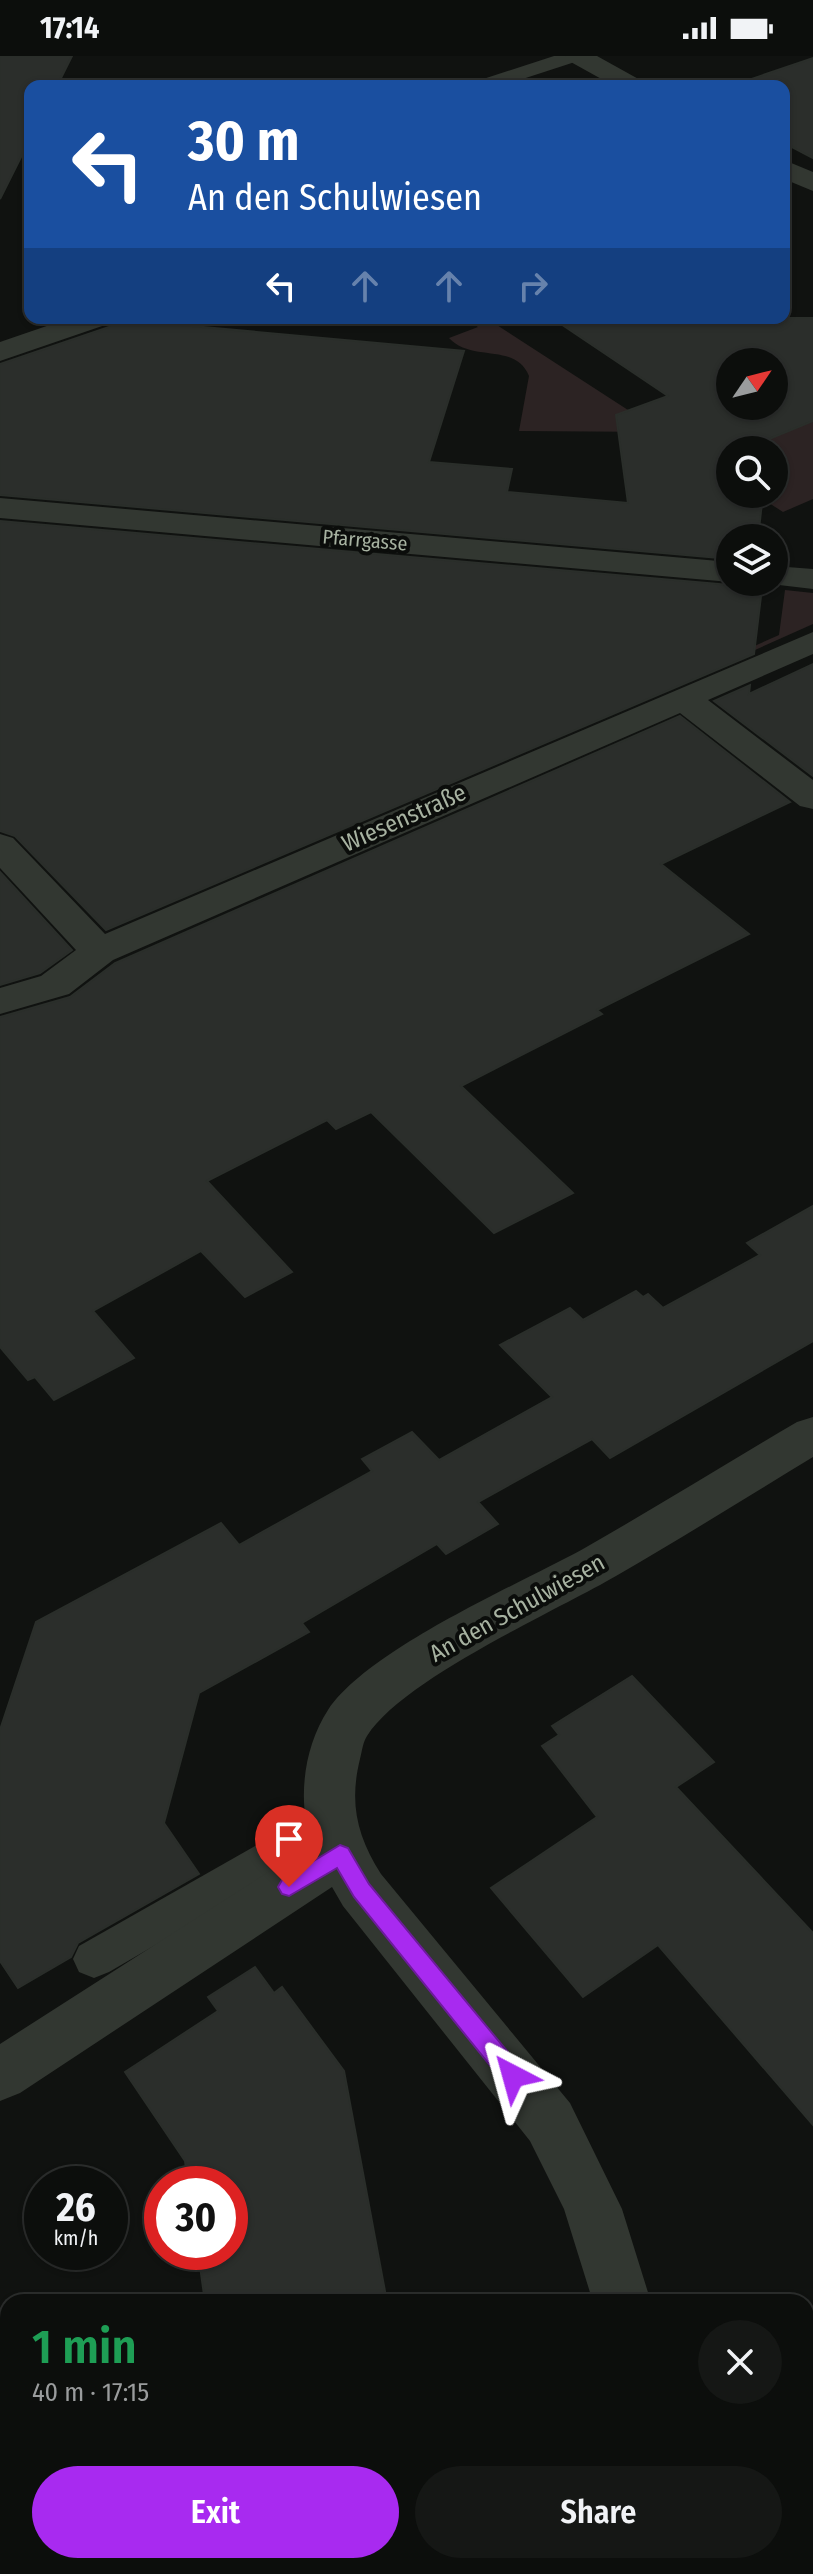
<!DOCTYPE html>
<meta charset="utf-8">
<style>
:root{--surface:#0c0e0c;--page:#151715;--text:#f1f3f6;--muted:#9a9c9d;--line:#2c2e2d;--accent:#a82af0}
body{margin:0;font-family:"Fira Sans Condensed",sans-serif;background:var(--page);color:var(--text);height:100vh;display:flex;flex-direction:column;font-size:30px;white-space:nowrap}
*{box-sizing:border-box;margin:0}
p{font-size:26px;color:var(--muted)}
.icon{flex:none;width:44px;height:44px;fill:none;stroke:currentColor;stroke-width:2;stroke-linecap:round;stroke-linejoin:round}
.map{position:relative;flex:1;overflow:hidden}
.side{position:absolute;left:0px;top:2238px;width:814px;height:280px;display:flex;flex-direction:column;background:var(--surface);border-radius:24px 24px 0 0;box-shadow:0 2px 6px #0004,0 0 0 2px var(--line)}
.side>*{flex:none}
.banner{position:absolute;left:24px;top:24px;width:766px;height:244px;border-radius:16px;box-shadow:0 2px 6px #0004,0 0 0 2px var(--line);background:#1a4fa0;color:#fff;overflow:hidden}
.needle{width:52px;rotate:55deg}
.tools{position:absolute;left:716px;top:292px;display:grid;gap:16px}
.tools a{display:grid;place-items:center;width:72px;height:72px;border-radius:50%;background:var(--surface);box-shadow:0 2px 6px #0004,0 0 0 2px var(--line);font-size:40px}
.speed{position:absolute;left:24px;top:2110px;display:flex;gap:16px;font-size:40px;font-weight:700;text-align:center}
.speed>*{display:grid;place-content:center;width:104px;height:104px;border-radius:50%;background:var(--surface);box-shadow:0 2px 6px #0004,0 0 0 2px var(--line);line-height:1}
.speed small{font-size:20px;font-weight:400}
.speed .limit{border:12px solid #d22;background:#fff;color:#111}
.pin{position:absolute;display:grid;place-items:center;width:68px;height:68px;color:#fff;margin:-82px -34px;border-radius:50% 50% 50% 0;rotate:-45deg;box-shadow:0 0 8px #0007}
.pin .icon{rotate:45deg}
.me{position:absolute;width:88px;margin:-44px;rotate:321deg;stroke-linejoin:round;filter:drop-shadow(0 0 6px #0008)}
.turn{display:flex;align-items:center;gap:28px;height:168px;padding:0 32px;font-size:36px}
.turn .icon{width:104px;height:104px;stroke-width:2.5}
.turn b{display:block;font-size:56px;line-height:68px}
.lanes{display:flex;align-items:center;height:76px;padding:0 32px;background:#0003;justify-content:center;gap:40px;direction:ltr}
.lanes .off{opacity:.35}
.round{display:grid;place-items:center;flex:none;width:84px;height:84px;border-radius:42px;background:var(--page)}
.overview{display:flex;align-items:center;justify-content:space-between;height:136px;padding:0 32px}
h1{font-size:48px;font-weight:600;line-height:60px;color:#1e9e55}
.button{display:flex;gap:16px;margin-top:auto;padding:16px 32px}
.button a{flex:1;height:92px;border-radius:48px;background:var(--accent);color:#fff;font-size:32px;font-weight:600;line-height:92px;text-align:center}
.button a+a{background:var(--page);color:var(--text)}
.status{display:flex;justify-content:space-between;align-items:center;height:56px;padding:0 40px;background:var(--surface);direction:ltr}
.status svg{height:22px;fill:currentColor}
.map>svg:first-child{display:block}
</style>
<div class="status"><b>17:14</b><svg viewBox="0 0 49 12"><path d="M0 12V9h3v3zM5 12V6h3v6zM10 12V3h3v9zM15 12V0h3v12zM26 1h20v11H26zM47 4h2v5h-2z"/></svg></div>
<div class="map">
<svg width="813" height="2518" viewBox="0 0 813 2518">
<rect width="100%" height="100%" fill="#101210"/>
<g fill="#2c2323">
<path d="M466,262H486L662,376L519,375L529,320C515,286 472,307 449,282L478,271Z"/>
<polygon points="813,365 813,443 783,456 755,438 774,438 774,394 741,394"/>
<polygon points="785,534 813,537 813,568 737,602 734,599 779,579"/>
</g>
<g fill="#2b2e2b" stroke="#2a2e2a" stroke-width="2" fill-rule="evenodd">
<polygon points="0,0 72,0 57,30 30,30 30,83 0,143"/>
<polygon points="813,2 813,102 784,87 784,30 731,30"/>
<path d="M552,262H813V365L769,383L768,394H730V438H763L758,482H730V503L0,439V308L109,271L116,263L464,295L429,406L512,413L507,436L628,447L616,359L668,340ZM730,306H774V350H730Z"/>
<polygon points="0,465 730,529 733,526 753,526 752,531 762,532 754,598 106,874 15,780 0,775"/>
<polygon points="813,608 813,720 714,645 750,629 749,638"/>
<polygon points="680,660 790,746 661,808 749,878 597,954 602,958 461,1030 573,1137 494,1177 371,1056 336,1073 327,1064 207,1125 292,1216 245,1241 201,1195 93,1255 134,1302 54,1344 35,1321 28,1324 0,1291 0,961 70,941 115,907"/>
<polygon points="0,816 72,894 40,917 0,929"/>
<polygon points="813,1150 813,1285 610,1402 592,1383 478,1446 498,1468 446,1498 437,1488 302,1567 309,1576 199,1637 164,1767 199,1818 78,1887 71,1901 18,1932 0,1905 0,1674 36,1566 221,1467 239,1489 372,1415 362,1403 412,1376 439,1404 552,1341 500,1289 570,1252 583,1264 636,1235 643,1241 648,1238 663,1252 760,1199 747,1187"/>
<polygon points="632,1620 714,1706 676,1731 813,1877 813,2069 658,1889 583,1941 491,1832 597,1761 542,1690 559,1679 552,1670"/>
<polygon points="255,1911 274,1937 282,1931 344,2015 387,2246 205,2246 198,2196 230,2196 230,2128 188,2128 185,2105 125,2016 218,1955 208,1941"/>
</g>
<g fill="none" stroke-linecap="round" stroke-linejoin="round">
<g fill="#323731" fill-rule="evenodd">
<polygon points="554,0 584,0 581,4 501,30 471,30 474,26"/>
<polygon points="329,1751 343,1756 349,1768 343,1780 109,1916 94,1922 79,1916 73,1903 79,1890 315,1756"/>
</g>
<g fill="#323731" fill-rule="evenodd">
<polygon points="70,262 113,262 108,268 0,305 0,286"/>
<polygon points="0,442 730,506 730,526 0,462"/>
<polygon points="774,510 813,513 813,533 762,527 774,526"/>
<polygon points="813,576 813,598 708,644 813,724 813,753 800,750 680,657 113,904 69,938 0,958 0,932 41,920 76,894 0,812 0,778 13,782 105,878"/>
<path d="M813,1361V1401C747,1441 682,1482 616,1520C554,1556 403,1623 367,1680C363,1686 362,1695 360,1703C349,1747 357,1780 381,1818L570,2047L622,2153L651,2246H593L564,2153L530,2085L343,1850L332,1831L20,2037L0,2045V1988L312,1788C297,1747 303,1692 328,1654C369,1593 515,1530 583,1493C655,1452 725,1408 797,1366Z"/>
<polygon points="260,2510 355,2510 352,2518 257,2518"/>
<polygon points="655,2510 717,2510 719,2518 657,2518"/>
</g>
<g fill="#323731" fill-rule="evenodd">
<polygon points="565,0 597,0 642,25 646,30 614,30 569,5"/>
<polygon points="784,104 813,116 813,135 784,123"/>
</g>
</g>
<polygon fill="#a82af0" stroke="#6d1b9c" stroke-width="2" points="340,1789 348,1792 369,1828 521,2012 524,2020 521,2028 513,2031 505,2028 354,1841 337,1812 289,1840 282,1838 278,1831 282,1824"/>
<g text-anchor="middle" stroke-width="8" stroke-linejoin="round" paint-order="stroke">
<g font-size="20" fill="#a7b2a1" stroke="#0b0d0b">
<text transform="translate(365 484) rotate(5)" y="7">Pfarrgasse</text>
</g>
<g font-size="24" fill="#a7b2a1" stroke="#0b0d0b">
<text transform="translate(404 762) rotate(-24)" y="8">Wiesenstraße</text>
<text transform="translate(517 1552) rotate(-29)" y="8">An den Schulwiesen</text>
</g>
</g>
</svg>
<div class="tools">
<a><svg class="needle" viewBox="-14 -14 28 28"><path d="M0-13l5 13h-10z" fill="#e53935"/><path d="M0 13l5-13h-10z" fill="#9a9c9d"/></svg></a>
<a><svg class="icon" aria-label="search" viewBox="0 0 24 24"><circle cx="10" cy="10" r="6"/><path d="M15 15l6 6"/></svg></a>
<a><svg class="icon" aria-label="layers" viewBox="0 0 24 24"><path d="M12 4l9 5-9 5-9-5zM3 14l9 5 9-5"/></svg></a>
</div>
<div class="speed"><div>26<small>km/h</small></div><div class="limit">30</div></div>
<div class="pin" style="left:289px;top:1831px;background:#d93025"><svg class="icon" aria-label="arrive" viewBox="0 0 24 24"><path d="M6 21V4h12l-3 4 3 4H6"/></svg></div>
<svg class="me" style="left:513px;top:2020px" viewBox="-20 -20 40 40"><path d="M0-17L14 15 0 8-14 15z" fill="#a82af0" stroke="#fff" stroke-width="4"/></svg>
<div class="banner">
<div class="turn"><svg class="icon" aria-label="left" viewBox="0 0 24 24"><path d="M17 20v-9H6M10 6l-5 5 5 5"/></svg><div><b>30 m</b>An den Schulwiesen</div></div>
<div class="lanes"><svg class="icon" aria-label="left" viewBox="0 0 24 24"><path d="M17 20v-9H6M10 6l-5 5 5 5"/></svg><svg class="icon off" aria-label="ahead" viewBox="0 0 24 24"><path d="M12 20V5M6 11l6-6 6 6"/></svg><svg class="icon off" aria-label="ahead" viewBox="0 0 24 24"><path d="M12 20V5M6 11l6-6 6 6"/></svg><svg class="icon off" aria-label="right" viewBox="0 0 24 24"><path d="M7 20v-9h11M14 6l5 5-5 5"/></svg></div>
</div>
<section class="side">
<div class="overview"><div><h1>1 min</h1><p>40 m · 17:15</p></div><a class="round"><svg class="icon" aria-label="close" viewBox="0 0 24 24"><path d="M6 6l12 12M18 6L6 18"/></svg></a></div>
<div class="button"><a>Exit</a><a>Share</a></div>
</section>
</div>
